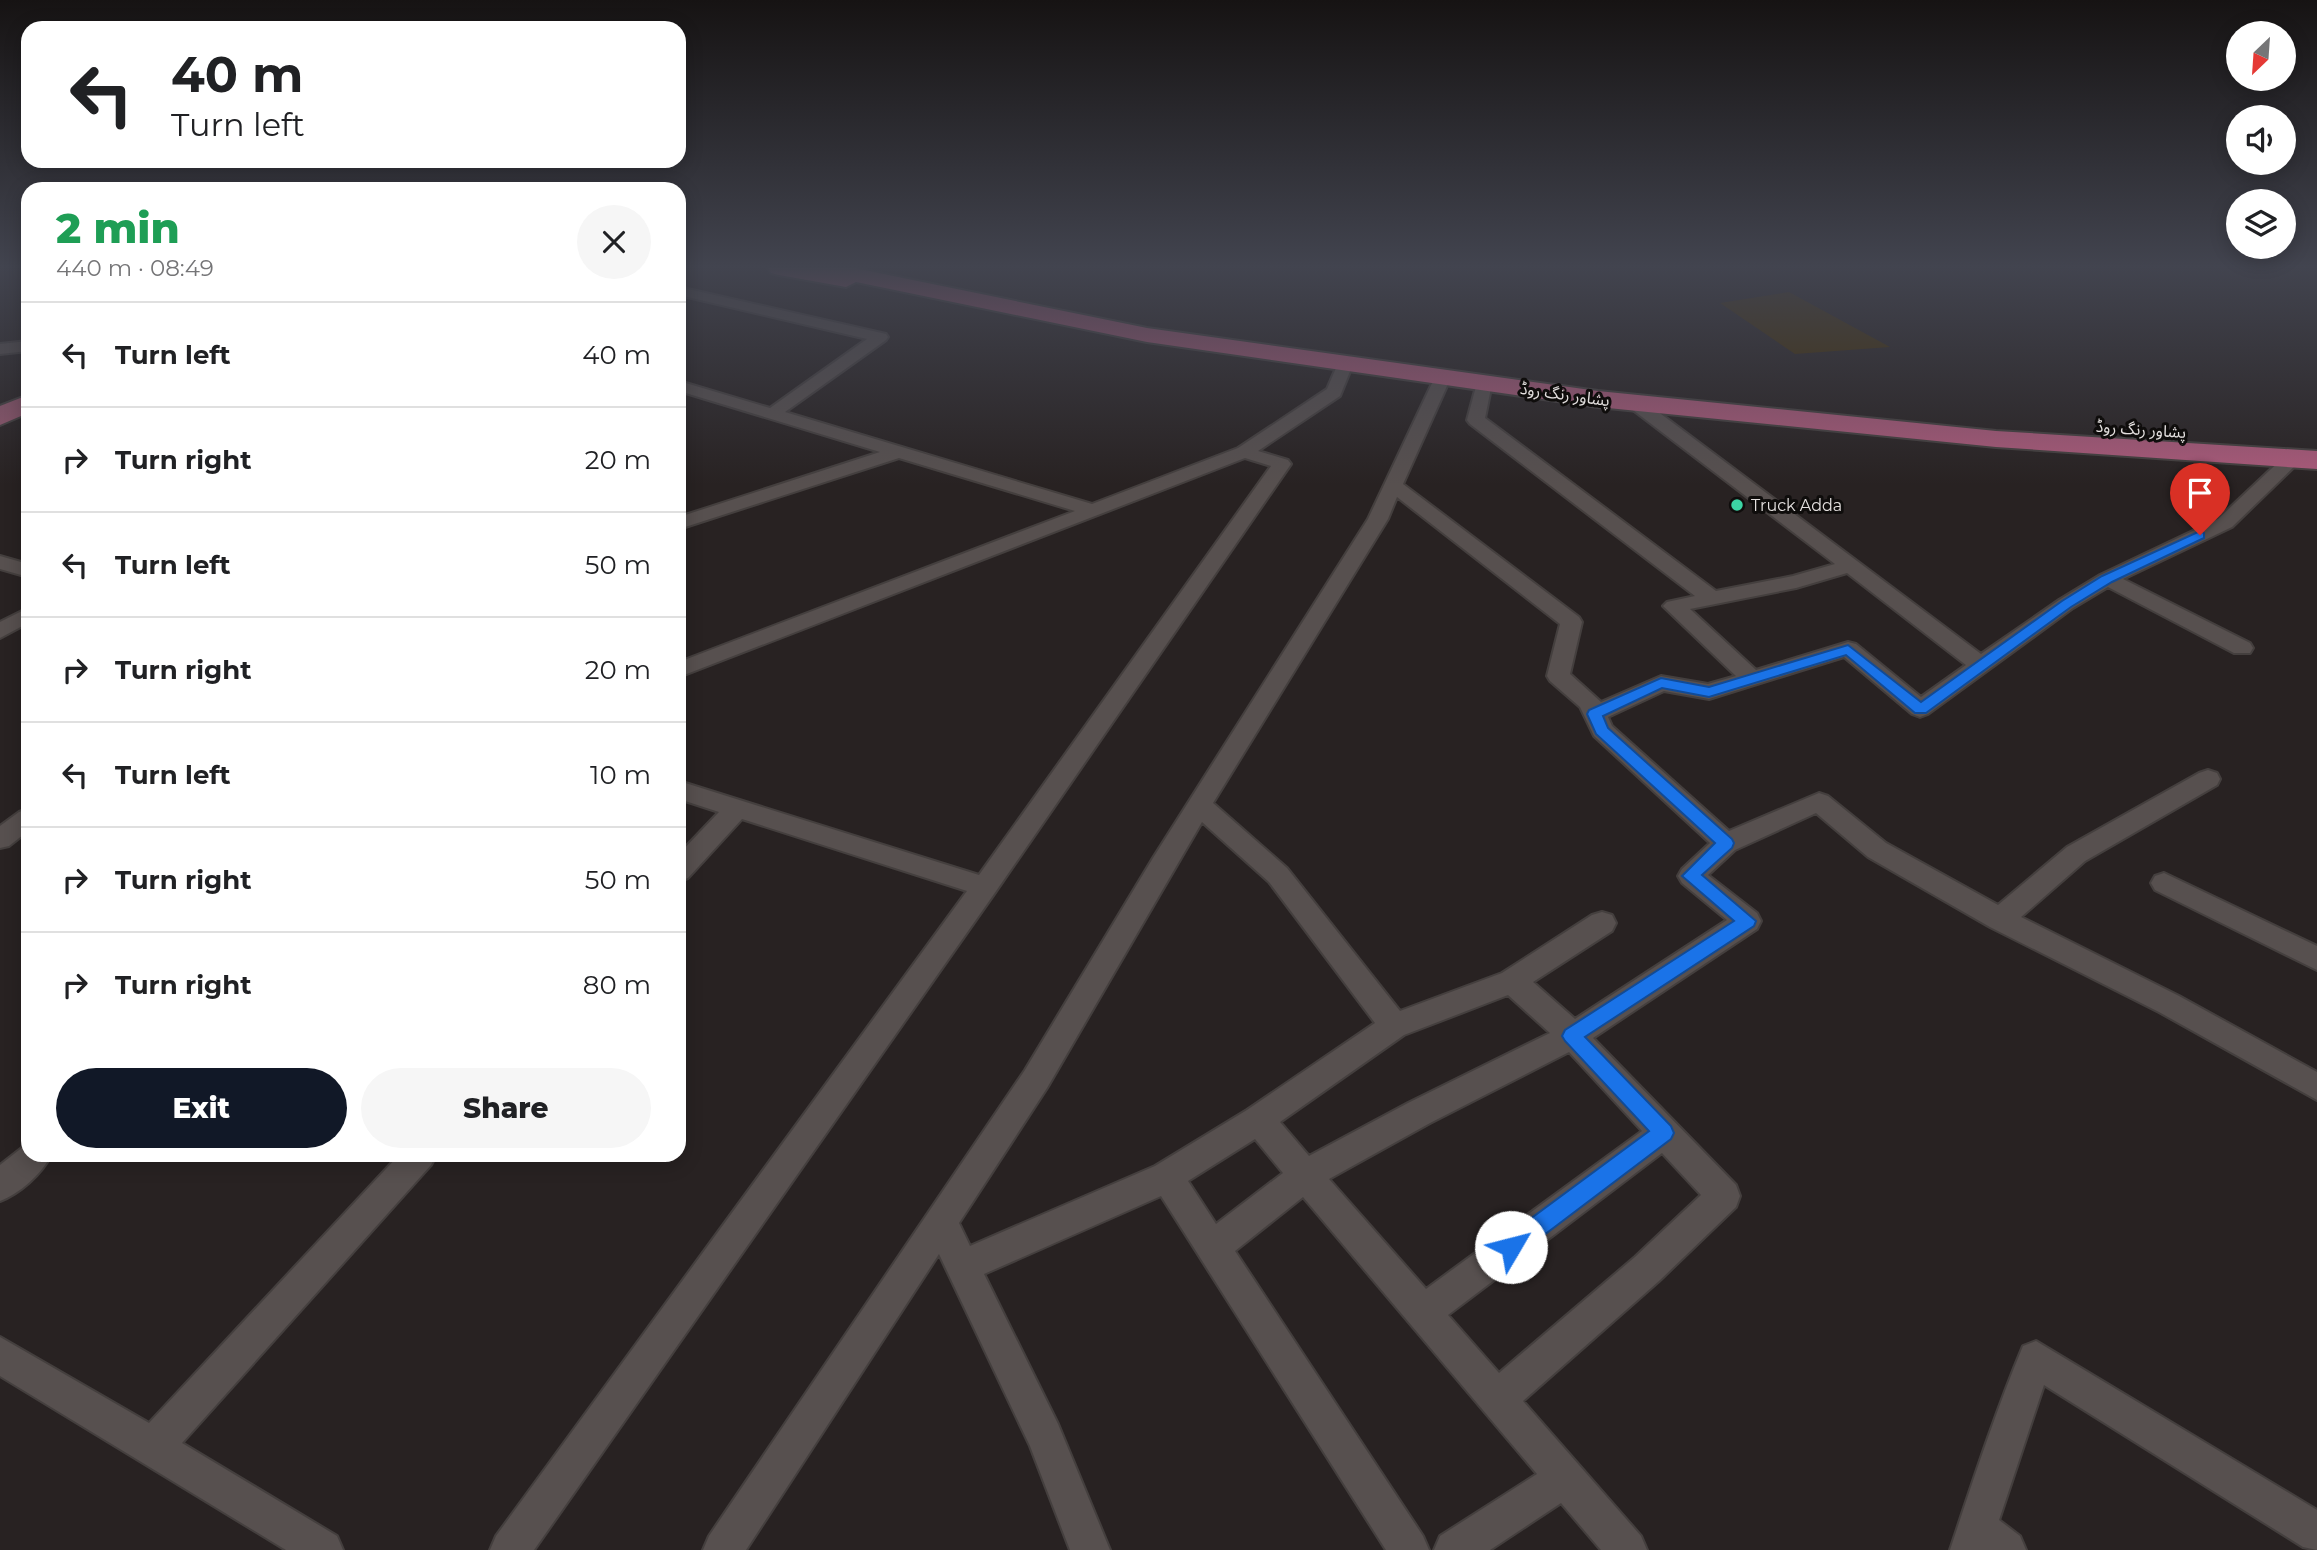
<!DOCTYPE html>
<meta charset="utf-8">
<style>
:root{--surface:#fff;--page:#f6f6f6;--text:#202124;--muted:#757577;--line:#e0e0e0;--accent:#111827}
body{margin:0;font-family:Montserrat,"Noto Sans Arabic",sans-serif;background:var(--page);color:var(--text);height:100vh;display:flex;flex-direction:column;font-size:26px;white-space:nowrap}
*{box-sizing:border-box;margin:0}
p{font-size:23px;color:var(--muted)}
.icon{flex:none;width:38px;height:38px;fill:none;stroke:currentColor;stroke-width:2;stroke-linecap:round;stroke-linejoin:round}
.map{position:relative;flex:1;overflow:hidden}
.drawer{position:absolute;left:21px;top:182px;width:665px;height:980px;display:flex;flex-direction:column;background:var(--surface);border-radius:21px;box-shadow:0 4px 18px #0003}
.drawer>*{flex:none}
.top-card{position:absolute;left:21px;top:21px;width:665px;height:147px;border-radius:21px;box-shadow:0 4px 18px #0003;background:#fff;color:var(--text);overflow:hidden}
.needle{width:46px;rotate:205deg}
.fabs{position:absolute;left:2226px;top:21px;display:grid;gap:14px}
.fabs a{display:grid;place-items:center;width:70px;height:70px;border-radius:50%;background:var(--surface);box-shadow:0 4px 18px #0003;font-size:35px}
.pin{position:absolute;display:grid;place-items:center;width:60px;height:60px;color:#fff;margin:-72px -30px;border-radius:50% 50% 50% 0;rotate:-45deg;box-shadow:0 0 7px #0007}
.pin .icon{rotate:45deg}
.me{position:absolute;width:77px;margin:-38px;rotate:53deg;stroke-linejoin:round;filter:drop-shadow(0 0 5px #0008)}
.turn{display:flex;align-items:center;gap:24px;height:147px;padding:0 35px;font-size:32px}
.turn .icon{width:91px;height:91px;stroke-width:2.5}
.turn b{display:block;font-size:49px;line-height:60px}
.round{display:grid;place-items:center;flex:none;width:74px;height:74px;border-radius:37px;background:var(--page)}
.head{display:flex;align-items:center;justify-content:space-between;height:119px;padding:0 35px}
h1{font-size:42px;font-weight:800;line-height:52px;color:#1e9e55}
.button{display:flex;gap:14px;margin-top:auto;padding:14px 35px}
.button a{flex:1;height:80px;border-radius:42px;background:var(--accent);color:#fff;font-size:28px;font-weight:800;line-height:80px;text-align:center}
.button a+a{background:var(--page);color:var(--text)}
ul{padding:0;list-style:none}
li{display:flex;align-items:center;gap:21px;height:105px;padding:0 35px;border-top:2px solid var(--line)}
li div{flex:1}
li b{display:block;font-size:26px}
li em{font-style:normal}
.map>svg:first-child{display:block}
</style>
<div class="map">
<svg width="2317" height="1550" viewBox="0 0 2317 1550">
<rect width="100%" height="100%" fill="#282222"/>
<polygon fill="#422d00" points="1789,292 1890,347 1795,354 1720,303"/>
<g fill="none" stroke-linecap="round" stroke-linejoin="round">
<g stroke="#443f3e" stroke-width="4">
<g id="minor">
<polygon points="679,287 886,334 888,337 886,340 785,412 1092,504 1238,448 1327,389 1339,361 1345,359 1353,364 1340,396 1258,451 1288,460 1291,464 994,894 534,1550 490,1550 496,1536 967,891 742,819 688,878 679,881 679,854 719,812 679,799 679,781 979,875 1271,466 1245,458 679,677 679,662 1075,511 899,458 679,529 679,517 880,452 679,391 679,381 770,408 867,339 679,295"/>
<polygon points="28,341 28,351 0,354 0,344"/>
<path d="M1443,372L1451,377L1403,484L1579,617L1582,622L1570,674L1601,702L1661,676L1708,684L1736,676L1663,606L1667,602L1695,596L1470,424L1467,420L1478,379L1484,378L1492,383L1485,418L1716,591L1793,576L1835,564L1629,407L1626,403L1629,399H1641L1981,654L2059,600L2100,575L2218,519L2287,454H2299L2302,458L2299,462L2232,527L2123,579L2250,643L2253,648L2250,653H2234L2108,587L2073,608L1928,714L1920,717L1912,714L1844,657L1709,699L1664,691L1608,717L1612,726L1729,831L1819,793L1828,796L1886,843L1998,905L2067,847L2199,773L2208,770L2217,773L2220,779L2217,785L2085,861L2021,917L2179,996L2317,1072V1100L2159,1012L1990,927L1868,857L1816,813L1735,850L1708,875L1757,913L1761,921L1757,929L1593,1038L1736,1185L1740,1196L1736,1207L1659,1281L1523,1401L1641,1536L1647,1550H1601L1561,1503L1490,1550H1434L1440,1536L1537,1474L1303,1197L1235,1251L1423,1536L1429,1550H1386L1161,1196L984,1274L1058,1424L1110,1550H1070L1030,1446L939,1254L746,1550H703L709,1536L1025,1070L1153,858L1368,519L1435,377ZM1397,497L1560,624L1547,676L1550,681L1580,707L1594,736L1710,843L1682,869L1678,876L1682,883L1727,920L1575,1019L1533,982L1612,931L1616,923L1612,915L1602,912L1592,915L1502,973L1400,1011L1287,868L1213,803L1388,519ZM1847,573L1966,665L1921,697L1856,644L1848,642L1756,670L1690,609L1796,588ZM1202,822L1269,882L1375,1023L1247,1110L1155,1166L970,1246L959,1223L1047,1088ZM1508,995L1550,1033L1408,1103L1309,1156L1280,1122L1404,1035ZM1569,1052L1642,1131L1426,1289L1329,1179L1430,1123ZM1255,1139L1283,1173L1216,1224L1188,1181ZM1662,1153L1701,1195L1635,1257L1499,1373L1448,1315Z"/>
<polygon points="0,556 28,564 28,577 0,569"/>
<polygon points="28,608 28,623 0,638 0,622"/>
<polygon points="28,809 28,831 9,846 0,848 0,826 19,812"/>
<polygon points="2164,873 2317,946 2317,970 2155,890 2151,883 2155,876"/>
<path d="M28,1143V1155H51C42,1174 19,1194 0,1201V1165Z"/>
<polygon points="399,1155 436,1155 431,1165 182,1443 337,1536 343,1550 286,1550 0,1376 0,1337 149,1423"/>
<path d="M2036,1341L2317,1510V1550L2303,1547L2044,1385L1999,1520L2020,1536L2026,1550H1950C1973,1481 1995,1413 2023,1346Z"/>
</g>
</g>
<g stroke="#443f3e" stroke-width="4">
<polygon id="primary" points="28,395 28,413 0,425 0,406"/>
</g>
<g stroke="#443f3e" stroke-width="4">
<polygon id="trunk" points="768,268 854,268 1147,328 1598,391 1996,431 2317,451 2317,469 1996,447 1598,407 1147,342 856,282 846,287 779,275 771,273"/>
</g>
<use href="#minor" fill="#57504f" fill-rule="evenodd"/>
<use href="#primary" fill="#96586f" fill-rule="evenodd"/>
<use href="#trunk" fill="#ab5a7a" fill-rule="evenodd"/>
</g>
<linearGradient id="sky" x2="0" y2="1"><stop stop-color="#161313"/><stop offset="0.55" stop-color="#42444f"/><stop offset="1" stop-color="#42444f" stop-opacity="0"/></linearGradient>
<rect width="2317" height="485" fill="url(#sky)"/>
<polygon fill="#1a73e8" stroke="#114b97" stroke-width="2" points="2200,531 2204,533 2204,538 2112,582 2071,607 1926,713 1915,713 1846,655 1709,697 1662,688 1603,716 1608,728 1732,839 1734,843 1732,848 1702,875 1756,921 1754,926 1585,1037 1671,1126 1674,1133 1671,1139 1519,1254 1511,1258 1503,1254 1500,1247 1503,1239 1649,1131 1565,1041 1562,1036 1565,1030 1734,921 1682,876 1715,843 1596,734 1587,714 1589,710 1661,678 1709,687 1848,645 1921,702 2062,601 2102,576"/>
<circle fill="#3cd4a4" stroke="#0f0d0c" stroke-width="2.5" cx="1737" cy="505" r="7"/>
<g text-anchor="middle" stroke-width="6" stroke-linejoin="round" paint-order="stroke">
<g font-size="16" fill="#e4e0df" stroke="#0f0d0c">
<text transform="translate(1565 394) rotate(8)" y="6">پشاور رنگ روڈ</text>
<text transform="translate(2141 429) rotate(4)" y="6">پشاور رنگ روڈ</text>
</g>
<g font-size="16" fill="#e4e0df" stroke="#0f0d0c" text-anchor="start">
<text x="1751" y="511">Truck Adda</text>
</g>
</g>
</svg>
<div class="fabs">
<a><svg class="needle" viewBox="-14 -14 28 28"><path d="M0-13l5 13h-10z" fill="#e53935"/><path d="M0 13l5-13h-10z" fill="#757577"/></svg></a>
<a><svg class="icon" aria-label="sound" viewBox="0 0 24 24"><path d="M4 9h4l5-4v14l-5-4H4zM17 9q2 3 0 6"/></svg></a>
<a><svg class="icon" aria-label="layers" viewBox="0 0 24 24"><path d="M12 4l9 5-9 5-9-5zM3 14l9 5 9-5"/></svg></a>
</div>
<div class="pin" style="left:2200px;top:535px;background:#d93025"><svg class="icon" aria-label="arrive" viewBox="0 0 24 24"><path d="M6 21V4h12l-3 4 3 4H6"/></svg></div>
<svg class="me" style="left:1511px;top:1247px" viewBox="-20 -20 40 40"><circle r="19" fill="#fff"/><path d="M0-13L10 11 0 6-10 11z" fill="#1a73e8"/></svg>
<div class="top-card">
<div class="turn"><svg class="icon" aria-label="left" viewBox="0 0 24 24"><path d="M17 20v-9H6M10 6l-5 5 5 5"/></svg><div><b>40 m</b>Turn left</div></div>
</div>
<section class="drawer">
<div class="head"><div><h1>2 min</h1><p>440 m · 08:49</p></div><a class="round"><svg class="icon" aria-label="close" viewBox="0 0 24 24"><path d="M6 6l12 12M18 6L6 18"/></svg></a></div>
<ul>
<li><svg class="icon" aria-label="left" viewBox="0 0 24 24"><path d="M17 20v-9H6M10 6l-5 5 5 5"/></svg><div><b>Turn left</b></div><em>40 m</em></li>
<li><svg class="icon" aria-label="right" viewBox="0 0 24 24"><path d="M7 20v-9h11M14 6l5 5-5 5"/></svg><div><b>Turn right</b></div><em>20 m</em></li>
<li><svg class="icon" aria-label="left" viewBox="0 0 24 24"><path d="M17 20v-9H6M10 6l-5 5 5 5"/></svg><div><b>Turn left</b></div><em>50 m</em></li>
<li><svg class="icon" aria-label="right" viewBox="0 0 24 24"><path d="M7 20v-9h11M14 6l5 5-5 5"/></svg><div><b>Turn right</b></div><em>20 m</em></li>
<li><svg class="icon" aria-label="left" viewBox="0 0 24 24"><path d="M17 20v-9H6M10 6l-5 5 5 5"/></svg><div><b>Turn left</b></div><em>10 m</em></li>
<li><svg class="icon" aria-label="right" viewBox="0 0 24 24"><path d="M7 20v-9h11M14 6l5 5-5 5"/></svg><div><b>Turn right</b></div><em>50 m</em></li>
<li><svg class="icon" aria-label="right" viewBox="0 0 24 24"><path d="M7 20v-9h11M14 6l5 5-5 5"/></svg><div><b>Turn right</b></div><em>80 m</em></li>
</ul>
<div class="button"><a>Exit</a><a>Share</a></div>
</section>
</div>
